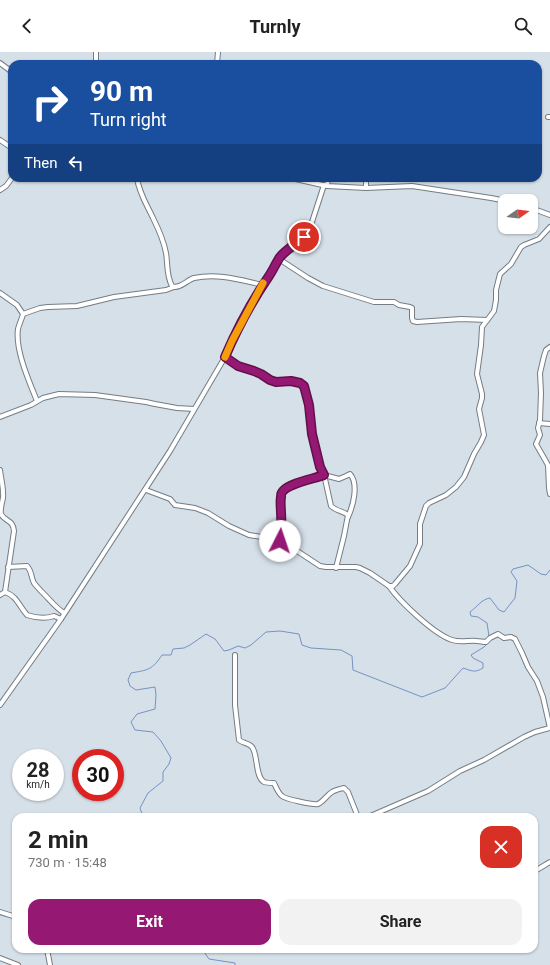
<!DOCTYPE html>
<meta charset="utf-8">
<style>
:root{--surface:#fff;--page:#f2f2f2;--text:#222;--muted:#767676;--accent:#951973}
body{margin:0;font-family:Roboto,sans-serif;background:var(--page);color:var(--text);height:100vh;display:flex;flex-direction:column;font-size:15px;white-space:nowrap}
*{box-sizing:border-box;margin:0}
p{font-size:13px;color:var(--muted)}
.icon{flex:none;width:22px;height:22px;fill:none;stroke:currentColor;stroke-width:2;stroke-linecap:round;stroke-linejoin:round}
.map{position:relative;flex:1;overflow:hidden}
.drawer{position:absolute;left:12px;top:761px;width:526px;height:140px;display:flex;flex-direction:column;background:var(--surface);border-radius:12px;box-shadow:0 1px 3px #0004}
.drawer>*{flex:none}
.guide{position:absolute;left:8px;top:8px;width:534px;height:122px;border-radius:12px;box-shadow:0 1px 3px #0004;background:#1a4fa0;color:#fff;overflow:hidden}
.needle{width:26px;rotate:76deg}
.buttons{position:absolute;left:498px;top:142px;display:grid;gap:8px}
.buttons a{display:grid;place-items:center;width:40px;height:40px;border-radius:8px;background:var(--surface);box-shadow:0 1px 3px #0004;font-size:20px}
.speed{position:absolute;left:12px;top:697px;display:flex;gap:8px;font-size:20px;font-weight:700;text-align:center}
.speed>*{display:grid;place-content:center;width:52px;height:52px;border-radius:50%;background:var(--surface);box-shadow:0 1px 3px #0004;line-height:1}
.speed small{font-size:10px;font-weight:400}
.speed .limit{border:6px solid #d22;background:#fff;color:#111}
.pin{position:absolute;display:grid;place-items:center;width:34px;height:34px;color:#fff;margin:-17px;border:2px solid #fff;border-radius:50%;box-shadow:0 1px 4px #0007}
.me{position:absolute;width:44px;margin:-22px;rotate:4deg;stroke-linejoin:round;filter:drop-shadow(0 0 3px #0008)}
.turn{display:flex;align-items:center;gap:14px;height:84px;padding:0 16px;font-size:18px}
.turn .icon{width:52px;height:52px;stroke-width:2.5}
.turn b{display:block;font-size:28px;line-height:34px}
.then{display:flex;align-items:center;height:38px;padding:0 16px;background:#0003;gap:8px;font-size:15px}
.round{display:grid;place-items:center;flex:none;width:42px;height:42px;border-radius:12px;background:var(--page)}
.summary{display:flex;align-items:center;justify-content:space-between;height:68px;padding:0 16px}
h1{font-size:24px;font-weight:700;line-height:30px}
.cta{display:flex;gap:8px;margin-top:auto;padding:8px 16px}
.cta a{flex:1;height:46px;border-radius:12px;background:var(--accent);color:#fff;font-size:16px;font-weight:700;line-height:46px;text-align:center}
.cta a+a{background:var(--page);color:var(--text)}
header{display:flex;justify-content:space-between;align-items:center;height:52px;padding:0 16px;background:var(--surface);font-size:18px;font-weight:700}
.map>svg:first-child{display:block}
</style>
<header><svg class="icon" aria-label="back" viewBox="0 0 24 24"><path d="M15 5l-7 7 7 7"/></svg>Turnly<svg class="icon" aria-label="search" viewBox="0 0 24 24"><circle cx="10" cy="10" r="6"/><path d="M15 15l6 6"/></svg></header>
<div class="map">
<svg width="550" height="913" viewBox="0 0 550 913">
<rect width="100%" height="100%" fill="#d6e0e9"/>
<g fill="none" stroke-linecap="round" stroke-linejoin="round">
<g stroke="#7592c3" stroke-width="1">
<path d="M489,584L487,571L478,565L471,564L470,560C477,555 482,547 490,546L499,558L504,560L515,546L517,529L511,520L513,517L528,513L541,522L546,523L550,518"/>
<path d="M143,765L140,756L148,741L163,729V720L169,712L171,706L161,689L153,680L135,678L131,670L137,662L155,657L156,643L155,635L136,638L130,634L128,628L131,621C148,618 152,618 162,603H171L173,597L184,596L190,593L206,582L215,587L224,599L229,598L238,594L245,596L251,593L266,580L280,579L299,582L302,593L311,596L341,598L352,604L353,618L422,645L445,636L463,616C472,619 475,621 483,616V611L473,606L471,603L484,595L490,589"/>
<polyline points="202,897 209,907 235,911 235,913"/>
</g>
<g stroke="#747d85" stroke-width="6">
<g id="minor">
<polyline points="96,0 96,12"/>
<polyline points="0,11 12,20"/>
<polyline points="217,12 218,0"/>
<polyline points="548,65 550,65"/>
<polyline points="0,88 12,96"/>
<path d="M137,126C139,141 147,153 153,166C158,176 164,190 166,201C168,212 166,223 172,234C179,238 187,228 194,226C218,221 240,228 263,233"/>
<polyline points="291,126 327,134 366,136 412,134 491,146 506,149"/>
<polyline points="366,126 366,136"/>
<polyline points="327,134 328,126"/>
<polyline points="0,138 6,134 12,126"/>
<polyline points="531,156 550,163"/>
<polyline points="279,207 308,226 323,234 374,250 394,250 399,253 410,255 412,256 412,266 413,269 417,270 461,267 487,268"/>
<path d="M0,241L17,253L23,262C22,267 19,272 18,277C15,298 29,329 37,349"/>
<polyline points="23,262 40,256 48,255 77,254 114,245 166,238 174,235"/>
<polyline points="550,295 546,298 544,304 540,321 541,341 540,368 538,376 540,383 536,392 548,413 549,436 550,442"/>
<path d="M225,305L238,314L255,319L270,328L276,330L291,329L301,331L304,334L309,353L312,382L320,415L325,427L331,454C336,459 343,459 348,463L344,484L336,516"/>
<polyline points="0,365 31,353 43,346 59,342 95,343 146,350 155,352 177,356 194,357"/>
<polyline points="539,371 550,372"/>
<path d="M0,418C1,427 4,437 3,446C2,451 0,457 1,462C5,470 13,467 14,479L5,540"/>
<polyline points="146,438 170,447 175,453 195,456 208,461 229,474 249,483 268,486 280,489 288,493 320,514 326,515 356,515 360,516 370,521 389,534 393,534 395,532 410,514 420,492 420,472 426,454 429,451 446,443 456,435 464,425 474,402 481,390 484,383 479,357 482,346 482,342 477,322 481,293 482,275 494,259 496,248 496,238 500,222 511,212 521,195 524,193 539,187 550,175"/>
<path d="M280,489L282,461L281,447V442L283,439L285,437L301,429L311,427L324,423L339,427L346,424L350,422C359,432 353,454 348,465"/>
<path d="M8,515L27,514C32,519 31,526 34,531C37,535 40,538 43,541C50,548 56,556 64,561"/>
<path d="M389,534C400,550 434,582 452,588C461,591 468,588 477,589C480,589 483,590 486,590L490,586L498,582L504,586L511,585L515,587L522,601L528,615L537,629L543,645L550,676"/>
<path d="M0,543L5,540C17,544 19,554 27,563C36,566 45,567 54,564L61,567"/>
<path d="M235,603V653L239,688C242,691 249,691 252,695C258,702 255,725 264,730C267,731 271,731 274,731C276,735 278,741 282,744C285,747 313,753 318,752C324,749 327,743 332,740C335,738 340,737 344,736L348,740L358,765"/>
<polyline points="0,653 61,567 170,399 225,305 232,289 263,233 279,207 287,198 296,193 304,185 311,173 324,133"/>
<polyline points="368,765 428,739 460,719 484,708 524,685 535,680 550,676"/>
<path d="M534,819C540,817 544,813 550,810"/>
<polyline points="0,860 16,865"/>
<polyline points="47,897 50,913"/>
<polyline points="0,906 18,913"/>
</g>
</g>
<use href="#minor" stroke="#fff" stroke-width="4"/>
</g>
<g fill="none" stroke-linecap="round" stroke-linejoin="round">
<g stroke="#61104b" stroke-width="10">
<path id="route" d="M280,489C280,480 282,470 281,461C281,456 280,450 281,445C281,442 281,441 283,439C290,431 313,427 324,423L320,415L312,382L309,353L304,334L300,331L291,329L276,330L270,328L261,322L254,319L238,314L225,305C237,277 252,249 269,224C273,218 276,211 280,205C287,197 296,192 304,185"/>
</g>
<use href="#route" stroke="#951973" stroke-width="7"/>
<polyline stroke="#f59e0b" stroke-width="7" points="225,305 232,289 263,231"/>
</g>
</svg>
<div class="buttons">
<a><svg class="needle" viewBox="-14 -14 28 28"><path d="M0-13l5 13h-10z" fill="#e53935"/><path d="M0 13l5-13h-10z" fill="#767676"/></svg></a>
</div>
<div class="speed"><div>28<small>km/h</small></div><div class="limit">30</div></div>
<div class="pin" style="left:304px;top:185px;background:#d93025"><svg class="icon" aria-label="arrive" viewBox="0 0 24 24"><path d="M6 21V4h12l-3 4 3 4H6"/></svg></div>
<svg class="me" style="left:280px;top:489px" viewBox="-20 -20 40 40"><circle r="19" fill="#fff"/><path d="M0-13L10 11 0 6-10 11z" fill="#951973"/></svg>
<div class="guide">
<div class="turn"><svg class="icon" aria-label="right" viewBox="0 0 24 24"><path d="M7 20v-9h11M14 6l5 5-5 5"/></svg><div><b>90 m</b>Turn right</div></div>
<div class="then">Then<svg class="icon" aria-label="left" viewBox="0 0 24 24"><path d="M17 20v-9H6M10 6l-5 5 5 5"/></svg></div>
</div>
<section class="drawer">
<div class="summary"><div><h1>2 min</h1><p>730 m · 15:48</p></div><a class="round" style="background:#d93025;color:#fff"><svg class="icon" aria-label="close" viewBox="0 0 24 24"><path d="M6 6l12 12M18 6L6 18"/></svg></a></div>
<div class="cta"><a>Exit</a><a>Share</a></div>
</section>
</div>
